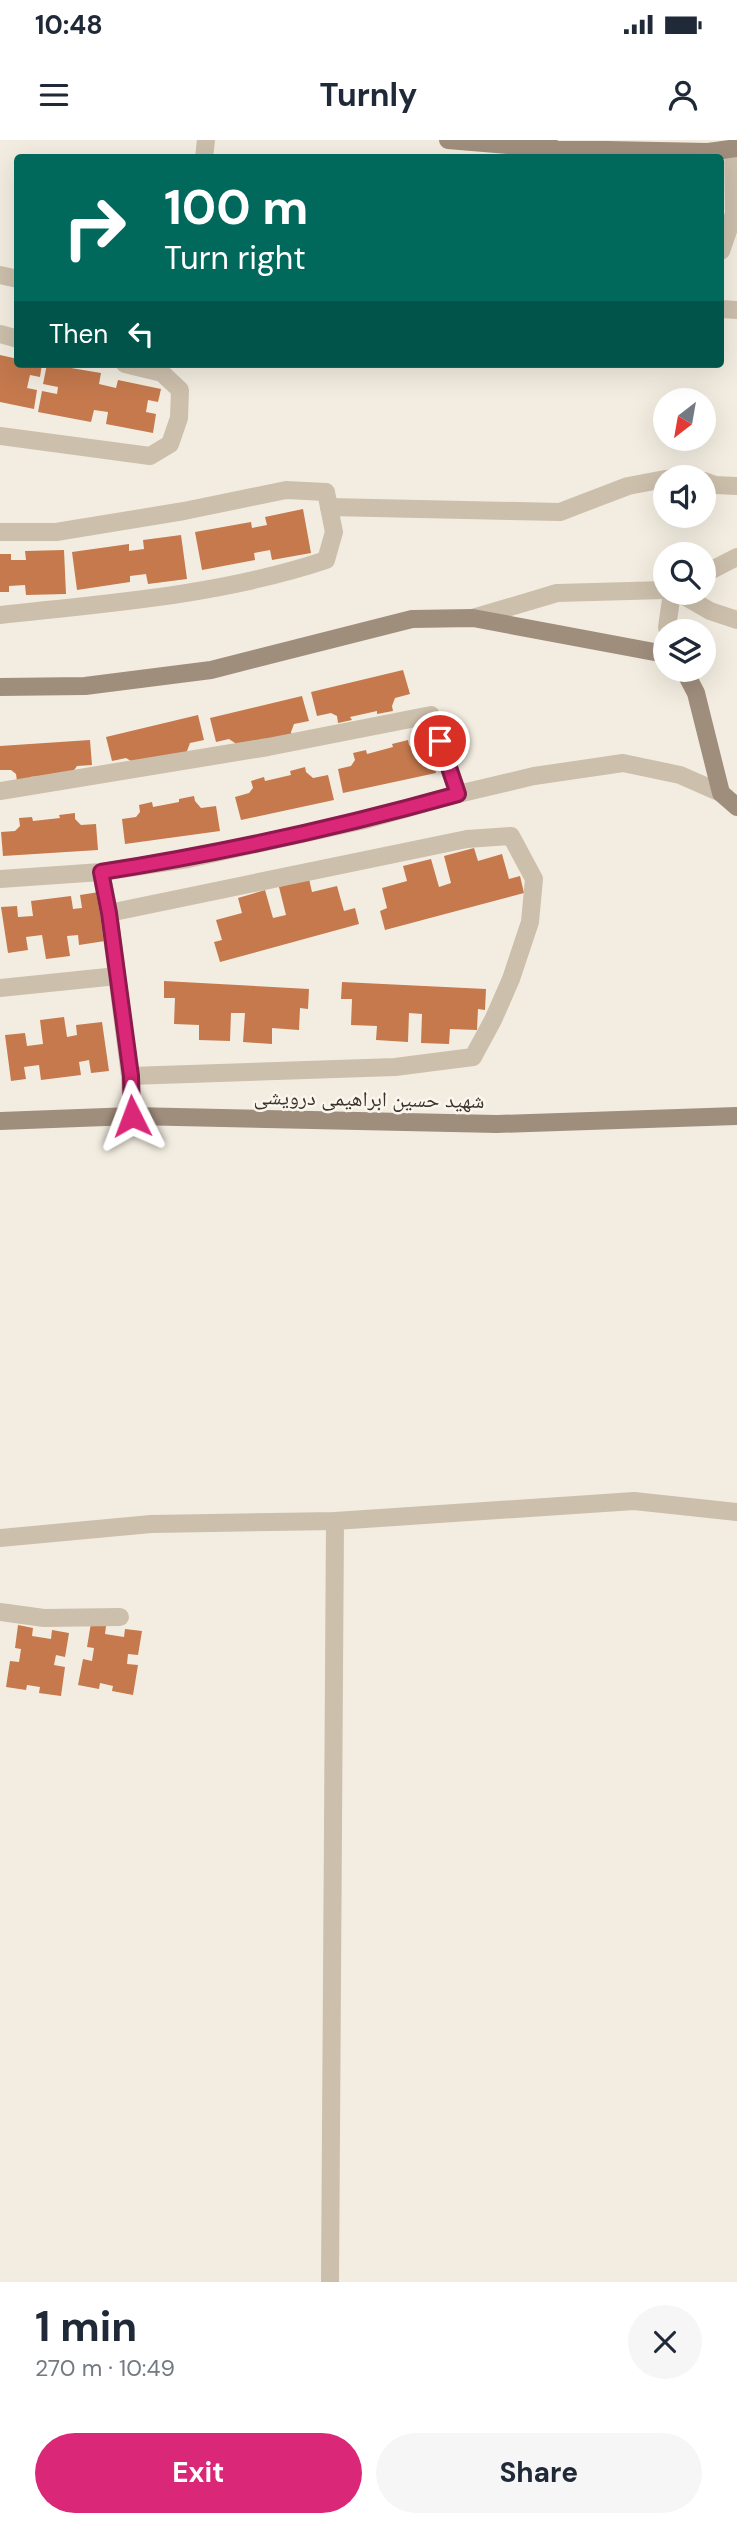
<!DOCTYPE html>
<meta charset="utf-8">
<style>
:root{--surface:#fff;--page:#f6f6f7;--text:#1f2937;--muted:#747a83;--accent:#db2777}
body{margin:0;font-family:"DM Sans","Noto Naskh Arabic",sans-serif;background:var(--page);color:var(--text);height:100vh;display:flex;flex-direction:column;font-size:26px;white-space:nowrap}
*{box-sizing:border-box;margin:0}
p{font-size:23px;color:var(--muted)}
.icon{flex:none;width:38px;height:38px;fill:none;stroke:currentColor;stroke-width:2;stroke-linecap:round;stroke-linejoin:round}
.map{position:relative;height:2142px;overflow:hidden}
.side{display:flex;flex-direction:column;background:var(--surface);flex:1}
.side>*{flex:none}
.banner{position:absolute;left:14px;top:14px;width:710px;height:214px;border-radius:7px;box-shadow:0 7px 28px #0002;background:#00695c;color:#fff;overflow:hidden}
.needle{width:46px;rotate:211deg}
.controls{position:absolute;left:653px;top:248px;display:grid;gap:14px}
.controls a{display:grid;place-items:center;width:63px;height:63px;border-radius:50%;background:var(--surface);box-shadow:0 7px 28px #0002;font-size:35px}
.pin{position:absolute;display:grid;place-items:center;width:60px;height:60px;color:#fff;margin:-30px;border:4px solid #fff;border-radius:50%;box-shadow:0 2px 7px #0007}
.me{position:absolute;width:77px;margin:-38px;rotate:357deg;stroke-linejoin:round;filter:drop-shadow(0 0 5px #0008)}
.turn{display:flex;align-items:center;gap:24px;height:147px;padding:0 35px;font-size:32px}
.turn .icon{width:91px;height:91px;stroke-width:2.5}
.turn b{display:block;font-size:49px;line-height:60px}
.then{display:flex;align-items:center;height:66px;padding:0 35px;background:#0003;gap:14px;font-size:26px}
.round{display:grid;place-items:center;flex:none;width:74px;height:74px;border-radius:37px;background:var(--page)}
.headline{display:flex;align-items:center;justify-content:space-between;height:119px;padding:0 35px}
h1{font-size:42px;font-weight:700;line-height:52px}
.button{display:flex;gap:14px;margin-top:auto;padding:14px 35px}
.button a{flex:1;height:80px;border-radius:42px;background:var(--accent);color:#fff;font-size:28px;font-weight:700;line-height:80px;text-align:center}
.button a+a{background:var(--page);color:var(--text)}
.status{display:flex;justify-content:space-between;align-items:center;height:49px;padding:0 35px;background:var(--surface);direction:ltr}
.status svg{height:19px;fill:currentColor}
header{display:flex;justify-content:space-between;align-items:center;height:91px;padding:0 35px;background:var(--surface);font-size:32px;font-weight:700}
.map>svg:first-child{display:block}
</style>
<div class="status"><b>10:48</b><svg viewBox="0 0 49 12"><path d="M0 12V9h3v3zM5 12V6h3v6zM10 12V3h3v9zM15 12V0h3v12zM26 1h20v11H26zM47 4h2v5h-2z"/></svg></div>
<header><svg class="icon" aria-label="menu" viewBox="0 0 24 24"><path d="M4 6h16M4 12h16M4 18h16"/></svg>Turnly<svg class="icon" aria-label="person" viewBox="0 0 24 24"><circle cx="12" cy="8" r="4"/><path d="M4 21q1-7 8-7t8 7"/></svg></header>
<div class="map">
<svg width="737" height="2142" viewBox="0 0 737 2142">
<rect width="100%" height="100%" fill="#f3ede1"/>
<g fill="#c5794d">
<polygon points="0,215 18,219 18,224 42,224 40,237 30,235 27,248 37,250 34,269 0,262"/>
<polygon points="47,224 101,233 99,244 116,248 118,240 161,249 158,262 148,260 146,272 156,274 153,293 106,284 108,272 94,270 91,282 38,272 42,251 57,254 58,247 43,244"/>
<polygon points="303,369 311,413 272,420 270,410 254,413 255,420 202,430 195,392 251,382 252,388 267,385 265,377"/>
<polygon points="181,395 187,439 148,444 146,434 130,436 130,442 77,450 72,412 129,404 129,411 144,409 143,400"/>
<polygon points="64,410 66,454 26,455 25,445 9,446 9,452 0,452 0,414 11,414 11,420 26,420 25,411"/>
<polygon points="403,530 410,554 395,558 392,566 393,571 377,574 377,571 350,577 352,580 338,583 337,576 331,573 317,576 311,552"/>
<polygon points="302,556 309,581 294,584 291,592 292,598 237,610 235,603 229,599 216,602 210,578"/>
<polygon points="198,575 204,600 190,603 187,611 188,616 131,621 126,618 112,621 106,597"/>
<polygon points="90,600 92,625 77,626 72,633 30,637 30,641 17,641 16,634 11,630 0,630 0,606"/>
<polygon points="408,600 409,605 415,611 430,607 436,633 343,653 338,629 351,626 355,620 353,613 366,610 367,614 393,607 392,604"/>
<polygon points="305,627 306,632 313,638 328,635 334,660 241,680 235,657 249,653 253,648 251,641 264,637 265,641 291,635 290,631"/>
<polygon points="194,656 195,661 201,668 216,666 220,691 125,704 122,679 136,677 140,672 139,665 152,662 153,667 179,662 179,659"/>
<polygon points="75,673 75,679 81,685 96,684 98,710 3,716 1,692 15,691 20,686 19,678 32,677 33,681 60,678 59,675"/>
<polygon points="474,708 478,721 502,714 509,739 520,736 524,753 385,790 380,771 387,768 382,748 407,741 403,726 431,719 439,747 451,743 444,716"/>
<polygon points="309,739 312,752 337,746 344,771 355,768 359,784 220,822 214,802 222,800 216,780 242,773 238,758 265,750 273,778 286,775 279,747"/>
<polygon points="99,752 105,801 79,805 78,795 67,796 70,816 46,819 42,795 26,797 28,810 8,813 1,767 17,766 18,777 33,776 31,761 71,756 73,769 82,768 80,755"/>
<polygon points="164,841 309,849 308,869 300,868 299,890 272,888 272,904 243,902 245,873 231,873 230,901 199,900 199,885 174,884 175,858 164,858"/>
<polygon points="342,842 486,849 485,870 478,869 477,890 450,889 449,904 421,903 422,874 409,873 408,902 376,900 377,886 351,885 352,859 341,859"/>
<polygon points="64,877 67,897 77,895 76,885 102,882 109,931 91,933 89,920 79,922 81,935 41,940 39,925 24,927 26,939 11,941 5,895 25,893 27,906 43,904 40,880"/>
<polygon points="91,1483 106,1486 105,1494 124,1497 125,1489 142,1491 138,1515 128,1514 127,1524 138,1525 133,1555 112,1551 113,1546 100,1543 99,1549 78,1545 83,1519 92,1521 94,1508 87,1507"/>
<polygon points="18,1485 33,1488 32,1496 51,1499 52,1490 69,1493 65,1517 56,1515 54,1525 65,1527 61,1556 39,1553 40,1547 27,1545 26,1550 6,1547 10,1521 19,1522 21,1509 15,1508"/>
</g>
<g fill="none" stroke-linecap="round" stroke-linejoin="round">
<g stroke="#ccbfac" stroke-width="18">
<polyline points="204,18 206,0"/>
<polyline points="721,111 734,74 733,8"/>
<polyline points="0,135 18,139"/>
<polyline points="721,169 737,170"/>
<polyline points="0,194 18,199"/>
<polyline points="0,296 150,316 170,304 179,278 180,250 162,233 125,224"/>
<polyline points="670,338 686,335 695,338"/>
<polyline points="704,341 715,345 737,346"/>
<polyline points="329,367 560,372 628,346 665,339"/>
<path d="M0,392H56L184,371L286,350L326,352L334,392L326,420C221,455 109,463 0,475"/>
<polyline points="704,434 737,417"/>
<polyline points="679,453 710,471 737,480"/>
<polyline points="473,478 557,453 665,450"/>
<polyline points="668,492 667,487 672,453"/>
<polyline points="0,651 268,607 431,575 458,654 365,680 188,719 101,732 0,739"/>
<polyline points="458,654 534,636 623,623 680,635 721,653"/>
<polyline points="101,732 109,773 130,936 132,976"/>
<polyline points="109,773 467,699 511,696 534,739 530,782 511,839 493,880 473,917 395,927 130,936"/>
<polyline points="0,848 117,836"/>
<polyline points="0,1398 151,1384 335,1381 634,1361 737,1372"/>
<polyline points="0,1472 44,1478 120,1477"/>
<polyline points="330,2142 335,1381"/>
</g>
<g stroke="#a08e7d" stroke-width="18">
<polyline points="448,0 557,9 708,12 737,8"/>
<polyline points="684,530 696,553 721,653 737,667"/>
<polyline points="0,547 85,546 211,530 412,479 473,478 665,514"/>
<polyline points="0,981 132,976 497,984 737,976"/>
</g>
</g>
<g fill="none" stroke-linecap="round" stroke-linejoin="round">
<g stroke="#8e194d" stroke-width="18">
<path id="route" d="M132,976L131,936L109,773L101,732C222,713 340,687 458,654L440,601"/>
</g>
<use href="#route" stroke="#db2777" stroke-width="12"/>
</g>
<g text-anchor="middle" stroke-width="5" stroke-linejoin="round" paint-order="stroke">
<g font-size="21" fill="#3a322b" stroke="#faf6ed">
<text transform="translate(369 959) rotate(1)" y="7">شهید حسین ابراهیمی درویشی</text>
</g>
</g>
</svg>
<div class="controls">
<a><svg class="needle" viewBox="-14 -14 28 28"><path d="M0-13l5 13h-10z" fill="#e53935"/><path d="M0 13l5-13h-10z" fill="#747a83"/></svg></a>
<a><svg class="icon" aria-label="sound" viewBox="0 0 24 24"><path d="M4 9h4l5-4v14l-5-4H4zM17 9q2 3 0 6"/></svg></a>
<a><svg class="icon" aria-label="search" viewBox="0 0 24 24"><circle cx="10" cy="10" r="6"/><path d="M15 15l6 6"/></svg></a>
<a><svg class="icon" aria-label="layers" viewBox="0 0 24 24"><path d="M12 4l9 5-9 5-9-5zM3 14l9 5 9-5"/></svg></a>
</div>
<div class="pin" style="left:440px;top:601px;background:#d93025"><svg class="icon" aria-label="arrive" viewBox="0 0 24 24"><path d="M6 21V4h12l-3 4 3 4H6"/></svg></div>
<svg class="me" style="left:132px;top:976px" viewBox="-20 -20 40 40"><path d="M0-17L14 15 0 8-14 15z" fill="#db2777" stroke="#fff" stroke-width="4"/></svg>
<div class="banner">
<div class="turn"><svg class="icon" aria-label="right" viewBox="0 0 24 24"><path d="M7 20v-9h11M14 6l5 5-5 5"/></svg><div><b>100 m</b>Turn right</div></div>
<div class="then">Then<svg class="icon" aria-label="left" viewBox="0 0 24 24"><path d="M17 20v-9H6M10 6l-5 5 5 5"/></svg></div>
</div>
</div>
<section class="side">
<div class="headline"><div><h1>1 min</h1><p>270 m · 10:49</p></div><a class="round"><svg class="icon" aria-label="close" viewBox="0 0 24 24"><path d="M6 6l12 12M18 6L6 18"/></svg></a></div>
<div class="button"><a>Exit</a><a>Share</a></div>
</section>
